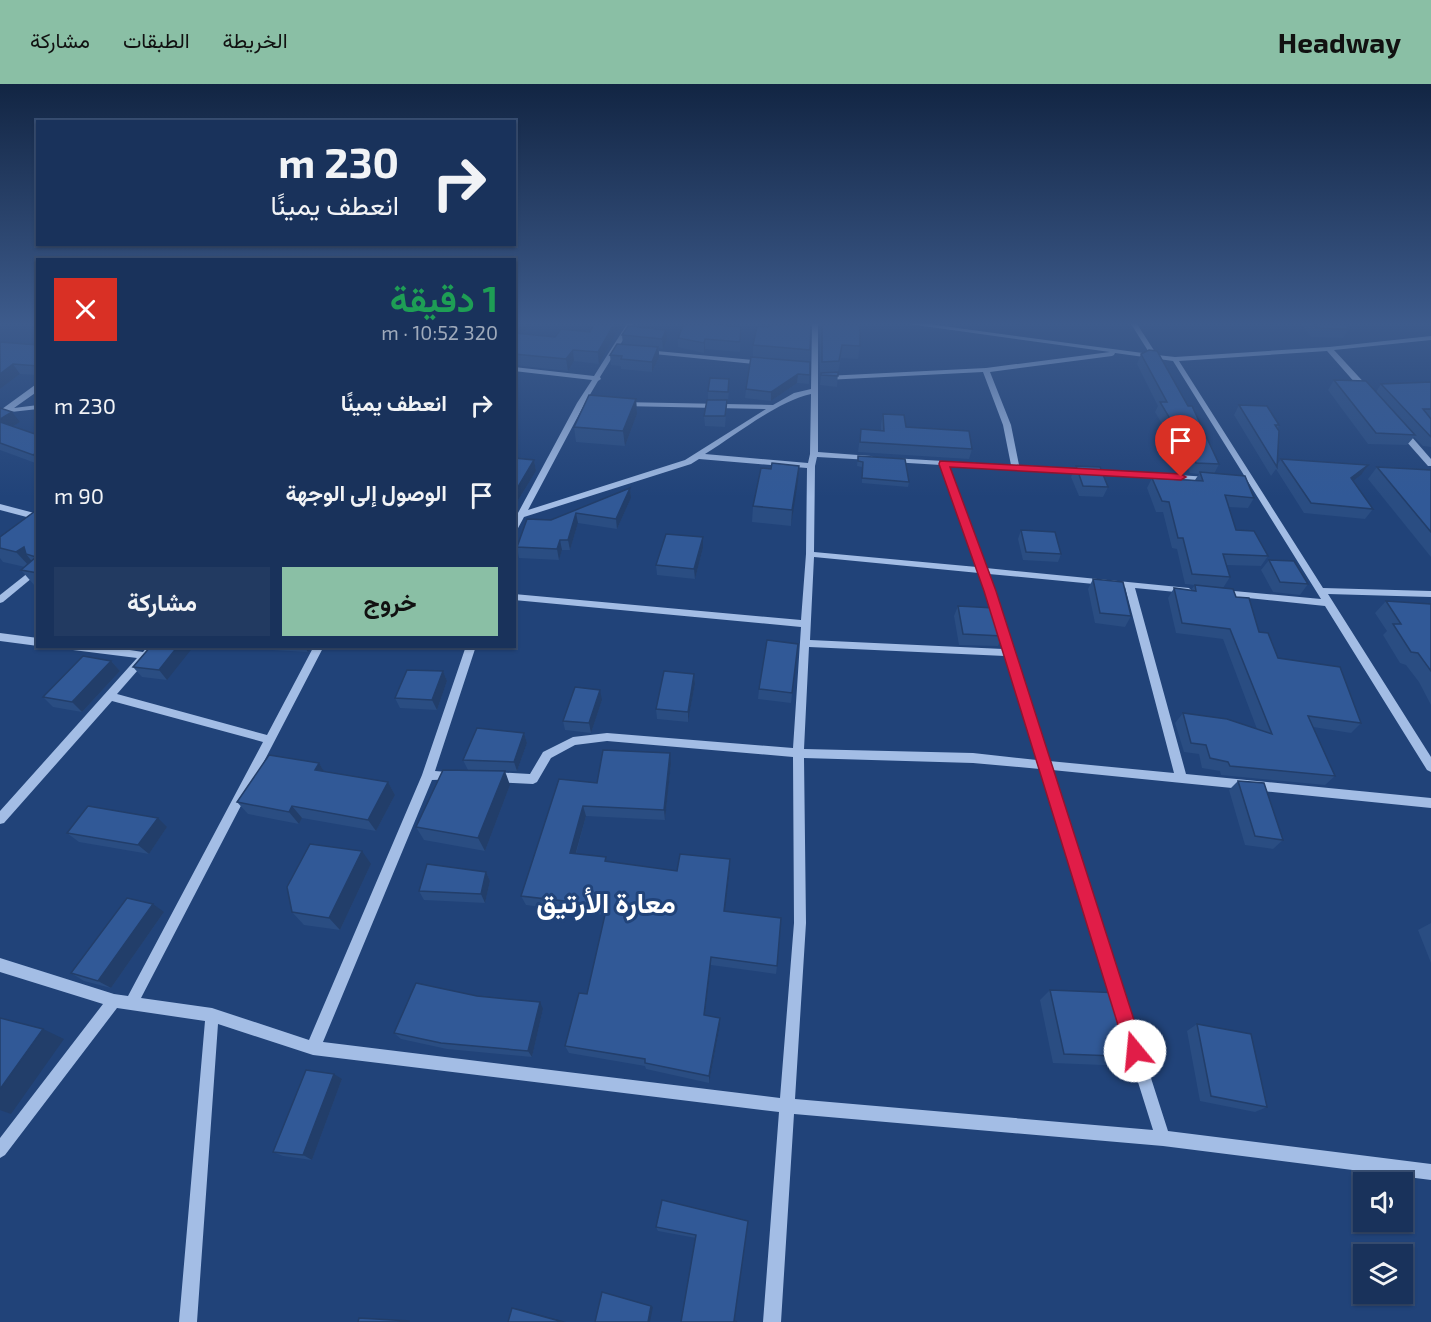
<!DOCTYPE html>
<html lang="ar">
<meta charset="utf-8">
<style>
:root{--surface:#19325b;--page:#223a61;--text:#f1f3f6;--muted:#9faabb;--line:#374d71;--accent:#8abfa5}
body{margin:0;font-family:"Exo 2",Vazirmatn,sans-serif;background:var(--page);color:var(--text);direction:rtl;height:100vh;display:flex;flex-direction:column;font-size:22px;white-space:nowrap}
*{box-sizing:border-box;margin:0}
p{font-size:20px;color:var(--muted)}
.icon{flex:none;width:33px;height:33px;fill:none;stroke:currentColor;stroke-width:2;stroke-linecap:round;stroke-linejoin:round}
.map{position:relative;flex:1;overflow:hidden;direction:ltr}
.sheet{position:absolute;left:36px;top:174px;width:480px;height:390px;display:flex;flex-direction:column;background:var(--surface);border-radius:0px;box-shadow:0 2px 4px #0004,0 0 0 2px var(--line);direction:rtl}
.sheet>*{flex:none}
.hud{position:absolute;left:36px;top:36px;width:480px;height:126px;border-radius:0px;box-shadow:0 2px 4px #0004,0 0 0 2px var(--line);direction:rtl;background:#19325b;color:var(--text);overflow:hidden}
.tools{position:absolute;left:1353px;top:1088px;display:grid;gap:12px}
.tools a{display:grid;place-items:center;width:60px;height:60px;border-radius:0px;background:var(--surface);box-shadow:0 2px 4px #0004,0 0 0 2px var(--line);font-size:30px}
.pin{position:absolute;display:grid;place-items:center;width:51px;height:51px;color:#fff;margin:-62px -26px;border-radius:50% 50% 50% 0;rotate:-45deg;box-shadow:0 0 6px #0007}
.pin .icon{rotate:45deg}
.me{position:absolute;width:66px;margin:-33px;rotate:343deg;stroke-linejoin:round;filter:drop-shadow(0 0 4px #0008)}
.turn{display:flex;align-items:center;gap:21px;height:126px;padding:0 18px;font-size:27px}
.turn .icon{width:78px;height:78px;stroke-width:2.5}
.turn b{display:block;font-size:42px;line-height:51px}
.round{display:grid;place-items:center;flex:none;width:63px;height:63px;border-radius:0px;background:var(--page)}
.summary{display:flex;align-items:center;justify-content:space-between;height:102px;padding:0 18px}
h1{font-size:36px;font-weight:700;line-height:45px;color:#1e9e55}
.primary-button{display:flex;gap:12px;margin-top:auto;padding:12px 18px}
.primary-button a{flex:1;height:69px;border-radius:0px;background:var(--accent);color:#111;font-size:24px;font-weight:700;line-height:69px;text-align:center}
.primary-button a+a{background:var(--page);color:var(--text)}
ul{padding:0;list-style:none}
li{display:flex;align-items:center;gap:18px;height:90px;padding:0 18px}
li div{flex:1}
li b{display:block;font-size:22px}
li em{font-style:normal}
header{display:flex;align-items:center;gap:36px;box-sizing:border-box;height:84px;padding:0 30px;background:var(--accent);color:#111}
header strong{font-size:28px}
nav{display:flex;gap:33px;margin-inline-start:auto;font-size:21px}
.map>svg:first-child{display:block}
</style>
<header>
<strong>Headway</strong>
<nav><a>الخريطة</a><a>الطبقات</a><a>مشاركة</a></nav>
</header>
<div class="map">
<svg width="1431" height="1238" viewBox="0 0 1431 1238">
<rect width="100%" height="100%" fill="#214379"/>
<g fill="none" stroke-linecap="round" stroke-linejoin="round">
<g fill="#a3bde5" fill-rule="evenodd">
<path d="M627,240H633L600,293L601,295L598,297L585,319L528,426L685,376L766,325L623,322H620V318L773,321L794,309L811,305L812,240H818V368L871,372L875,374L871,376L817,373L815,382L814,468L977,483L941,381L892,378L888,376L892,374L1011,381L1003,341L983,288L826,296L823,294L826,292L986,284L1110,268L909,240H928L1150,270L1131,240H1137L1157,271L1175,273L1329,263L1431,252V256L1334,266L1370,305L1371,307L1367,309H1364L1327,267L1179,277L1323,504L1431,507V513L1328,510L1431,673V688L1427,686L1325,522L1220,511L1218,509L1220,507L1223,506L1321,515L1173,277L1115,269L1114,271L1112,272L990,288L1011,341L1019,381L1209,393L1213,395L1209,397L949,382L986,484L1189,504L1191,506L1189,508L1186,509L1135,504L1186,690L1431,714V724L1052,686L1127,920L1125,925L1120,927L1115,925L1113,920L1040,685L973,679L804,674L806,839L795,1015L1153,1046L1127,963L1129,958L1134,956L1139,958L1141,963L1168,1047L1431,1080V1096L1163,1062L794,1030L781,1238H763L779,1028L313,971L218,940L197,1238H179L205,937L117,924L5,1071L0,1074V1054L103,920L0,888V874L114,910L128,912L263,658L112,617L4,739L0,740V727L137,574L73,566L68,562H103L143,568L148,562H159L117,610L267,651L314,562H324L141,914L212,924L309,956L422,691L466,562H476L435,687L459,689L461,692L459,695L432,696L323,958L780,1014L794,839L793,673L607,657L575,661L551,674L537,698L533,700L494,698L490,696L488,693L490,690L494,688L530,690L543,668L573,653L607,649L793,664L801,543L514,516V510L801,536L806,470L807,384L699,375L691,380L524,433L517,446L514,447V430L518,429L577,319L592,296L514,287V283L594,292ZM811,310L810,370L808,379L705,370C736,351 776,318 811,310ZM814,473L979,489L1003,565L810,556ZM989,490L1125,503L1174,689L1049,677ZM809,563L1005,572L1037,676L973,669L804,665Z"/>
<polygon points="646,266 765,277 768,279 765,281 644,269 644,267"/>
<polygon points="35,301 38,301 38,307 14,324 38,321 38,325 2,329 2,325"/>
<polygon points="1398,344 1404,344 1431,375 1431,382 1428,382 1398,348"/>
<polygon points="0,420 38,430 38,436 0,426"/>
<polygon points="38,481 38,489 3,518 0,519 0,511"/>
<polygon points="0,549 38,554 38,562 0,557"/>
</g>
</g>
<g fill="#2a4d82">
<polygon points="514,240 531,240 523,250 555,253 590,248 594,240 599,280 574,277 568,287 514,281"/>
<polygon points="820,240 860,240 860,262 858,275 841,274 838,288 837,303 820,301 821,291 820,291"/>
<polygon points="1302,240 1345,240 1349,245 1343,254 1311,253"/>
<polygon points="741,243 740,268 705,265 704,269 678,263 678,254"/>
<polygon points="622,251 667,255 663,265 659,264 659,273 652,288 621,285 621,282 611,281 610,271 623,260"/>
<polygon points="0,258 38,261 38,291 20,290 0,305"/>
<polygon points="753,261 810,266 809,300 797,299 771,317 745,314 746,305 753,273"/>
<polygon points="1141,270 1219,380 1214,390 1254,414 1248,424 1228,423 1236,446 1268,472 1261,482 1226,481 1230,493 1223,504 1185,500 1177,465 1172,464 1163,428 1156,428 1147,404 1152,394 1195,396 1199,390 1190,389 1182,371 1180,370 1155,328 1158,322 1137,280"/>
<polygon points="729,295 729,306 728,318 727,318 725,343 705,342 704,332 708,316 708,307"/>
<polygon points="1334,296 1376,308 1381,300 1431,298 1431,363 1423,362 1414,353 1407,361 1368,360 1328,306"/>
<polygon points="636,315 637,330 625,362 576,358 574,343"/>
<polygon points="1239,321 1279,341 1278,344 1277,381 1281,375 1361,391 1353,397 1373,425 1365,435 1304,429 1276,385 1271,392 1234,331"/>
<polygon points="0,324 20,338 13,342 38,351 38,380 0,366"/>
<polygon points="883,330 906,343 972,365 969,375 858,368 861,345 881,346 881,340"/>
<polygon points="858,372 909,398 908,403 862,399 862,383 857,382"/>
<polygon points="514,374 534,376 536,387 517,418 514,418"/>
<polygon points="799,382 791,442 752,438 753,422 771,385"/>
<polygon points="1076,382 1108,403 1103,413 1079,412 1071,393"/>
<polygon points="1377,383 1431,386 1431,473 1368,395"/>
<polygon points="630,404 631,414 617,445 578,439 570,466 562,466 559,476 519,474 517,463 551,436"/>
<polygon points="38,425 38,502 35,502 21,486 25,483 3,478 0,474 0,453"/>
<polygon points="1021,446 1061,470 1058,478 1023,476 1018,455"/>
<polygon points="703,453 703,464 695,495 657,491 656,481"/>
<polygon points="1269,476 1308,500 1300,511 1273,508 1261,486"/>
<polygon points="1093,495 1131,532 1125,543 1095,539 1088,505"/>
<polygon points="1195,501 1236,513 1259,548 1278,574 1361,639 1351,649 1313,643 1335,692 1325,701 1221,691 1220,687 1202,684 1199,670 1184,668 1175,639 1183,629 1257,645 1223,555 1176,549 1168,514 1174,504 1191,506"/>
<polygon points="1386,517 1430,520 1431,519 1431,621 1419,598 1406,581 1400,579 1383,551 1387,547 1375,529"/>
<polygon points="958,522 1002,552 998,562 959,561 954,532"/>
<polygon points="798,560 791,619 758,615 759,605"/>
<polygon points="151,562 167,596 142,593 133,583"/>
<polygon points="250,562 311,562 308,568 252,565"/>
<polygon points="111,577 120,587 82,628 53,623 43,613"/>
<polygon points="443,587 447,597 437,626 400,624 395,614"/>
<polygon points="694,590 695,600 688,638 657,635 656,625"/>
<polygon points="602,616 591,649 565,646 563,637"/>
<polygon points="524,649 527,659 517,687 468,686 463,676"/>
<polygon points="319,679 324,687 388,698 395,711 376,747 302,734 299,740 248,730 237,718"/>
<polygon points="671,680 665,736 586,732 576,770 607,778 677,787 730,784 725,827 777,882 776,890 711,881 705,931 720,941 709,999 646,985 645,982 569,969 565,962 587,910 605,831 526,821 521,812 597,699"/>
<polygon points="1238,697 1283,756 1273,765 1245,761 1229,706"/>
<polygon points="510,701 485,767 424,756 416,743"/>
<polygon points="167,743 149,770 79,758 67,749"/>
<polygon points="371,780 340,846 304,841 292,828"/>
<polygon points="486,788 490,797 485,819 424,816 419,807"/>
<polygon points="164,828 111,904 84,897 71,889"/>
<polygon points="1431,839 1431,879 1418,846"/>
<polygon points="1050,906 1140,973 1127,982 1053,979 1040,916"/>
<polygon points="543,925 532,973 447,965 401,955 394,949"/>
<polygon points="1197,940 1267,1023 1255,1028 1200,1017 1187,947"/>
<polygon points="342,995 312,1076 283,1072 273,1068"/>
<polygon points="748,1137 681,1238 696,1154 658,1147 656,1143"/>
</g>
<g fill="#223e6a">
<polygon points="519,240 531,240 514,260 514,246"/>
<polygon points="614,240 621,240 599,280 598,268"/>
<polygon points="666,246 667,255 663,265 662,255"/>
<polygon points="705,255 705,265 704,269 704,259"/>
<polygon points="658,263 659,273 652,288 652,278"/>
<polygon points="573,266 574,277 568,287 566,275"/>
<polygon points="13,280 20,290 0,305 0,290"/>
<polygon points="798,290 797,299 771,317 771,308"/>
<polygon points="636,315 637,330 625,362 623,347"/>
<polygon points="12,328 20,338 5,347 0,340 0,335"/>
<polygon points="38,368 38,377 33,371"/>
<polygon points="534,376 536,387 517,418 515,408"/>
<polygon points="1368,381 1361,391 1344,404 1351,394"/>
<polygon points="799,382 798,397 791,442 792,426"/>
<polygon points="630,404 631,414 617,445 616,435"/>
<polygon points="576,429 578,439 570,466 568,456"/>
<polygon points="703,453 703,464 695,495 694,485"/>
<polygon points="560,456 562,466 559,476 557,465"/>
<polygon points="24,463 26,470 35,481 31,484 16,468"/>
<polygon points="178,562 194,562 167,596 159,586"/>
<polygon points="304,562 311,562 308,568"/>
<polygon points="111,577 120,587 82,628 72,618"/>
<polygon points="443,587 447,597 437,626 432,616"/>
<polygon points="694,590 695,600 688,638 688,628"/>
<polygon points="600,606 602,616 591,649 589,639"/>
<polygon points="524,649 527,659 517,687 514,678"/>
<polygon points="670,669 671,680 665,736 664,726"/>
<polygon points="319,679 327,692 315,686"/>
<polygon points="505,687 510,701 485,767 478,754"/>
<polygon points="388,698 395,711 376,747 368,736"/>
<polygon points="292,722 302,734 299,740 289,728"/>
<polygon points="583,722 586,732 573,779 570,769"/>
<polygon points="158,734 167,743 149,770 138,761"/>
<polygon points="362,767 371,780 340,846 329,834"/>
<polygon points="730,775 730,784 724,836 724,827"/>
<polygon points="486,788 490,797 485,819 481,810"/>
<polygon points="153,820 164,828 111,904 98,897"/>
<polygon points="711,873 711,881 704,938 704,931"/>
<polygon points="540,918 543,925 532,973 528,967"/>
<polygon points="720,934 720,941 709,999 709,992"/>
<polygon points="43,945 64,955 11,1030 0,1026 0,1005"/>
<polygon points="334,990 342,995 312,1076 303,1071"/>
<polygon points="651,1222 653,1223 650,1238 648,1238"/>
<polygon points="512,1224 519,1225 566,1238 563,1238"/>
</g>
<g fill="#315997" stroke="#223e6a" stroke-width="1.5">
<polygon points="514,240 519,240 514,246"/>
<polygon points="594,240 614,240 598,268 573,266 566,275 514,270 514,249 555,253 561,245 590,248"/>
<polygon points="684,240 714,240 741,243 740,258 705,255 704,259 678,254"/>
<polygon points="770,240 811,240 810,266 753,261 757,242 769,243"/>
<polygon points="822,240 860,240 860,262 842,261 839,277 822,278"/>
<polygon points="1314,240 1345,240 1349,245 1317,244"/>
<polygon points="628,242 666,246 662,255 622,251"/>
<polygon points="0,258 38,261 38,282 13,280 0,290"/>
<polygon points="617,260 658,263 652,278 621,275 622,272 610,271"/>
<polygon points="1149,266 1157,267 1188,322 1192,322 1219,380 1196,379 1188,360 1185,360 1160,318 1167,318 1141,270"/>
<polygon points="751,273 810,278 810,291 798,290 771,308 746,305"/>
<polygon points="838,288 838,292 821,291 821,289"/>
<polygon points="710,294 729,295 728,308 708,307"/>
<polygon points="1334,296 1366,297 1415,351 1376,349"/>
<polygon points="1431,298 1431,325 1423,325 1431,335 1431,353 1381,300"/>
<polygon points="589,311 636,315 623,347 574,343"/>
<polygon points="707,316 727,316 725,332 704,332"/>
<polygon points="1239,321 1267,322 1279,341 1275,341 1279,347 1277,383"/>
<polygon points="0,324 12,328 0,335"/>
<polygon points="883,330 904,331 906,343 969,347 972,365 860,358 861,345 884,347"/>
<polygon points="0,338 38,351 38,368 33,371 0,359"/>
<polygon points="858,372 905,375 909,398 862,394 863,378 858,377"/>
<polygon points="514,374 534,376 515,408 514,408"/>
<polygon points="1281,375 1368,381 1351,394 1373,425 1311,419"/>
<polygon points="772,379 799,382 792,426 753,422 761,384 771,385"/>
<polygon points="1076,382 1100,383 1108,403 1083,402"/>
<polygon points="1377,383 1431,386 1431,448"/>
<polygon points="1200,388 1245,392 1254,414 1225,411 1236,446 1254,447 1268,472 1223,470 1230,493 1192,490 1183,454 1178,454 1169,418 1162,417 1152,394 1203,397"/>
<polygon points="630,404 616,435 576,429 568,456 560,456 557,465 517,463 527,435 551,436"/>
<polygon points="38,425 38,489 21,486 36,473 26,470 24,463 16,468 0,464 0,453"/>
<polygon points="1021,446 1055,448 1061,470 1026,468"/>
<polygon points="666,450 703,453 694,485 656,481"/>
<polygon points="1269,476 1294,477 1308,500 1280,498"/>
<polygon points="1093,495 1123,498 1131,532 1100,529"/>
<polygon points="1195,501 1233,505 1236,513 1249,514 1259,548 1268,549 1278,574 1340,583 1361,639 1308,632 1335,692 1230,682 1228,678 1210,674 1206,661 1191,659 1183,629 1227,635 1272,650 1230,545 1182,539 1174,504 1196,507"/>
<polygon points="1386,517 1431,520 1431,587 1418,569 1411,568 1393,540 1401,540"/>
<polygon points="958,522 995,524 1002,552 963,550"/>
<polygon points="767,556 798,560 792,609 759,605"/>
<polygon points="151,562 178,562 159,586 133,583"/>
<polygon points="83,572 111,577 72,618 43,613"/>
<polygon points="407,586 443,587 432,616 395,614"/>
<polygon points="664,587 694,590 688,628 656,625"/>
<polygon points="575,603 600,606 589,639 563,637"/>
<polygon points="477,644 524,649 514,678 463,676"/>
<polygon points="603,666 670,669 664,726 583,722 570,769 606,773 605,777 677,787 680,770 730,775 724,827 781,834 777,882 711,873 704,931 720,934 709,992 645,979 645,975 565,962 579,909 587,910 607,822 521,812 559,695 597,699"/>
<polygon points="269,671 319,679 315,686 388,698 368,736 292,722 289,728 237,718"/>
<polygon points="443,686 505,687 478,754 416,743"/>
<polygon points="1238,697 1264,699 1283,756 1255,752"/>
<polygon points="88,722 158,734 138,761 67,749"/>
<polygon points="310,760 362,767 329,834 292,828 287,803"/>
<polygon points="427,780 486,788 481,810 419,807"/>
<polygon points="127,814 153,820 98,897 71,889"/>
<polygon points="416,899 477,912 540,918 528,967 441,959 394,949"/>
<polygon points="1050,906 1122,909 1140,973 1064,970"/>
<polygon points="0,934 43,945 0,1005"/>
<polygon points="1197,940 1251,950 1267,1023 1211,1012"/>
<polygon points="306,986 334,990 303,1071 273,1068"/>
<polygon points="662,1116 748,1137 734,1237 737,1238 681,1238 696,1151 656,1143"/>
<polygon points="602,1208 651,1222 648,1238 595,1238"/>
<polygon points="512,1224 563,1238 508,1238"/>
<polygon points="359,1234 409,1237 409,1238 358,1238"/>
</g>
<linearGradient id="sky" x2="0" y2="1"><stop stop-color="#122543"/><stop offset="0.58" stop-color="#3d5b8c"/><stop offset="1" stop-color="#3d5b8c" stop-opacity="0"/></linearGradient>
<rect width="1431" height="413" fill="url(#sky)"/>
<polygon fill="#e11d48" stroke="#92132f" stroke-width="1.5" points="940,377 1181,390 1186,393 1181,396 950,383 996,507 1144,967 1142,973 1135,976 1129,973 1126,967 984,507 939,380"/>
<g text-anchor="middle" stroke-width="6" stroke-linejoin="round" paint-order="stroke">
<g font-size="28" font-weight="bold" fill="#fff" stroke="#214379">
<text x="606" y="829">معارة الأرتيق</text>
</g>
</g>
</svg>
<div class="tools">
<a><svg class="icon" aria-label="sound" viewBox="0 0 24 24"><path d="M4 9h4l5-4v14l-5-4H4zM17 9q2 3 0 6"/></svg></a>
<a><svg class="icon" aria-label="layers" viewBox="0 0 24 24"><path d="M12 4l9 5-9 5-9-5zM3 14l9 5 9-5"/></svg></a>
</div>
<div class="pin" style="left:1181px;top:393px;background:#d93025"><svg class="icon" aria-label="arrive" viewBox="0 0 24 24"><path d="M6 21V4h12l-3 4 3 4H6"/></svg></div>
<svg class="me" style="left:1135px;top:967px" viewBox="-20 -20 40 40"><circle r="19" fill="#fff"/><path d="M0-13L10 11 0 6-10 11z" fill="#e11d48"/></svg>
<div class="hud">
<div class="turn"><svg class="icon" aria-label="right" viewBox="0 0 24 24"><path d="M7 20v-9h11M14 6l5 5-5 5"/></svg><div><b>230 m</b>انعطف يمينًا</div></div>
</div>
<section class="sheet">
<div class="summary"><div><h1>1 دقيقة</h1><p>320 m · 10:52</p></div><a class="round" style="background:#d93025;color:#fff"><svg class="icon" aria-label="close" viewBox="0 0 24 24"><path d="M6 6l12 12M18 6L6 18"/></svg></a></div>
<ul>
<li><svg class="icon" aria-label="right" viewBox="0 0 24 24"><path d="M7 20v-9h11M14 6l5 5-5 5"/></svg><div><b>انعطف يمينًا</b></div><em>230 m</em></li>
<li><svg class="icon" aria-label="arrive" viewBox="0 0 24 24"><path d="M6 21V4h12l-3 4 3 4H6"/></svg><div><b>الوصول إلى الوجهة</b></div><em>90 m</em></li>
</ul>
<div class="primary-button"><a>خروج</a><a>مشاركة</a></div>
</section>
</div>
